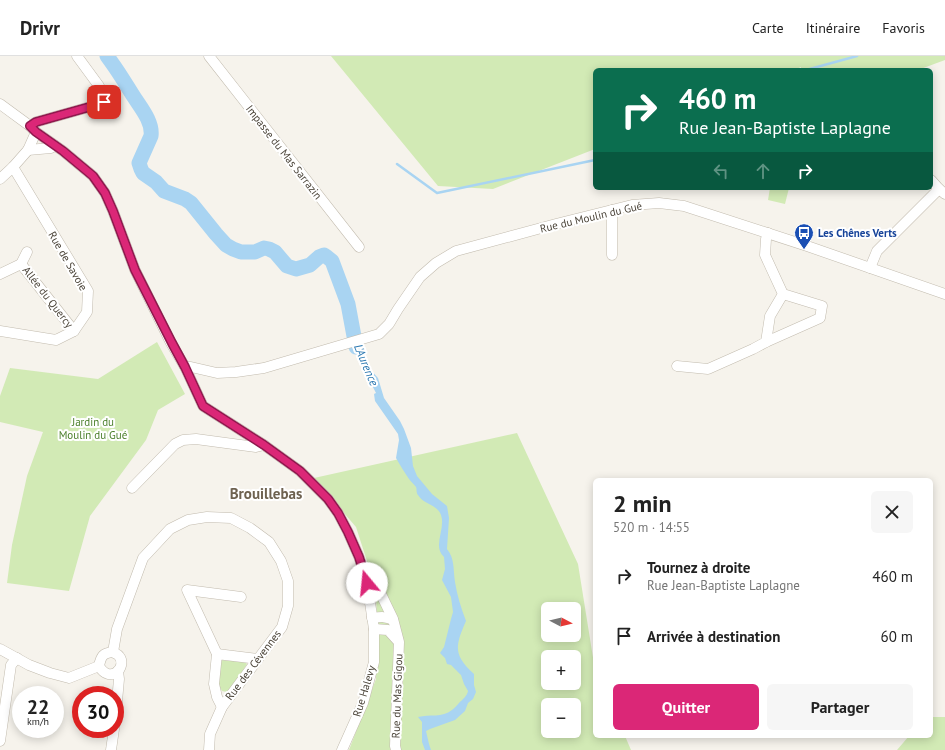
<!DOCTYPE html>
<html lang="fr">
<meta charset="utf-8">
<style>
:root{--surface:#fff;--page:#f6f6f6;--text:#222;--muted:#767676;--line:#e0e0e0;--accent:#db2777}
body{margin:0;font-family:"PT Sans",sans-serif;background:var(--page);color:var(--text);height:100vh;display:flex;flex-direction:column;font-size:15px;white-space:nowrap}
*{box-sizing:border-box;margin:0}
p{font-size:13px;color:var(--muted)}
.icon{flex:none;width:22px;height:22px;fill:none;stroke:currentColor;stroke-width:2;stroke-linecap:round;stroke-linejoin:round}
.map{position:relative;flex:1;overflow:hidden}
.side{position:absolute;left:593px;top:422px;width:340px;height:260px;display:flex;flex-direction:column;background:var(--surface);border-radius:6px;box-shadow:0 2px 10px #0003}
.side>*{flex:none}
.guide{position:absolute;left:593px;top:12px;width:340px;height:122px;border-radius:6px;box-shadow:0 2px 10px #0003;background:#0b6e4f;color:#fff;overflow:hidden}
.needle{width:26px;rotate:97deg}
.buttons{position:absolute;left:541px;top:546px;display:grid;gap:8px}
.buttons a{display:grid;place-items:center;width:40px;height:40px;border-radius:6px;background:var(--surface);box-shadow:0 2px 10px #0003;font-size:20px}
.speed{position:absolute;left:12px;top:630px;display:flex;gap:8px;font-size:20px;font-weight:700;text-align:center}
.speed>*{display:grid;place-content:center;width:52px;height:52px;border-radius:50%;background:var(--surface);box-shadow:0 2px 10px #0003;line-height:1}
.speed small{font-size:10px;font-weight:400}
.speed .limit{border:6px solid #d22;background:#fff;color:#111}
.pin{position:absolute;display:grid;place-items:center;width:34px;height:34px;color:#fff;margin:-17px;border-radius:8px;box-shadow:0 2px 6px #0006}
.me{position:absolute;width:44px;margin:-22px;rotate:343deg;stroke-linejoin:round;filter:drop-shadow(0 0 3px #0008)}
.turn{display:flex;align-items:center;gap:14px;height:84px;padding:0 20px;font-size:18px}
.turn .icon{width:52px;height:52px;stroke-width:2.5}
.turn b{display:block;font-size:28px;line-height:34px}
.lanes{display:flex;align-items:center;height:38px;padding:0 20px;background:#0003;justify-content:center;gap:20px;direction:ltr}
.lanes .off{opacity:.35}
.round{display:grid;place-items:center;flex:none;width:42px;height:42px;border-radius:6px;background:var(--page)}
.summary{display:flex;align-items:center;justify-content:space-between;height:68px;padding:0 20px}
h1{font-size:24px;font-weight:700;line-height:30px}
.cta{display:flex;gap:8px;margin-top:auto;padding:8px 20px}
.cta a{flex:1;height:46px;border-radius:6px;background:var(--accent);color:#fff;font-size:16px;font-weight:700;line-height:46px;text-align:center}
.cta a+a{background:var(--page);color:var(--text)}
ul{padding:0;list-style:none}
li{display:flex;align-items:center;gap:12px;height:60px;padding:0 20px}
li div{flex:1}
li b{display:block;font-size:15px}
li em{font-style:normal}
header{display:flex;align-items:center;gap:24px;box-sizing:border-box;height:56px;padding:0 20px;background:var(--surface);border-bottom:1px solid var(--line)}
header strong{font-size:19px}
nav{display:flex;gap:22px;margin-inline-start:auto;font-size:14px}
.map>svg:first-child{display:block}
</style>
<header>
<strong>Drivr</strong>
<nav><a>Carte</a><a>Itinéraire</a><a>Favoris</a></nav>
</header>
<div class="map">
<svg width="945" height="694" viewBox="0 0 945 694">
<rect width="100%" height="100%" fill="#f6f3ec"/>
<g fill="#d2eab5" fill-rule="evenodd">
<polygon points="331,0 945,0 945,4 918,14 801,14 801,11 794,14 595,14 595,93 493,133 438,130"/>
<polygon points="770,132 789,132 785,148 768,144"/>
<polygon points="157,286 185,338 158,354 146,384 90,460 69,535 7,527 12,489 27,420 43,376 0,366 0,340 10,312 98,323"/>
<path d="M517,377L578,508L595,614V680H625L631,694H349L376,623L377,575L376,533L356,471L314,422ZM548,553H574V579H548ZM548,601H574V627H548ZM548,649H574V675H548Z"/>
<polygon points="221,604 245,606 247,608 233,630 227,636 222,635 218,629"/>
<polygon points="931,661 945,661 945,694 897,694 909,680 931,680"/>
</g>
<g fill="#a9d4f2">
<path d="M107,0H113C120,9 124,19 130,29C138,41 154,59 155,74C156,85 146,99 143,108V111C148,115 153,119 157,123C160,127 163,132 167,134C176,139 186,136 195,145C207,158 219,184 234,191C240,193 246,193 252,192C258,191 264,189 270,191C273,192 275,194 277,196C291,210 288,211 308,207C314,199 320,193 330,196L335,205L339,213L341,222L347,233L349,242L352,249L358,277L354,278L348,248L343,233L332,205L327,201L324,199L319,201L310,209L296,213L287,210L275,197L269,193L264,192L255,196H241L233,193L226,189L216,178L191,147L185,143L164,135L156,126L143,117L141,113L139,107L151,80C153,66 141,52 134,41C127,30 120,18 112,7Z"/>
<path d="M360,290L370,313L378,322L384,342L400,365L404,373L411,392L413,410L417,420L432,438L447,450L449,462L447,493C455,503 453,513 455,526C457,539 461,552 466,565C455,590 453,599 474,618V629L476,636L473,643L468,647L465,655L455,664L430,673L426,675L429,688L431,694H425L422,686V666L418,661C430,658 442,662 452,654C455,652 457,649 459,647C463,643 467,640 468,635L464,628L461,619L451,609L447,608L445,602L440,597L444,591L451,563L453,556L451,541L442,524L445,513L444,501C432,490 446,473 441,459C437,448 424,449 418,439C416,437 417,433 416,431C414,428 411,426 409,423C405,417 400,409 396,402L399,384L398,378L375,345L374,338L376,337L353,292Z"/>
</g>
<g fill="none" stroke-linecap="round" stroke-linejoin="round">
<g stroke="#a9d4f2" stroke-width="2.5">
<polyline points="806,14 857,0"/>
<polyline points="397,108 437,137 595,104"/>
</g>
<path stroke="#a9d4f2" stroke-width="15" d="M107,0L112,7C120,18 127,30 134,41C141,52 153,66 151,80L139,107L141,113L143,117L156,126L164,135L185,143L191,147L216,178L226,189L233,193L241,196H255L264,192L269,193L275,196L287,210L296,213L310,209L319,201L324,199L327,201L332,205L348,248L356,291"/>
<g stroke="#c2bbae" stroke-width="11">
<g id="minor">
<polyline points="209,0 359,191"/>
<polyline points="0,48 30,70 36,76 63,95 93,120 105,137 113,155 135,214 171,287 185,311 203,350 264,389 300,415 328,443 338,457 348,476 359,501 367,527 374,573 374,606 363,647 342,694"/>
<polyline points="30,70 36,66 100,48 104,46 99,30 77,0"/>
<polyline points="36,76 28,94 51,92 54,89"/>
<polyline points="0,123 13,111 28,94"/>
<polyline points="931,124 939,133"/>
<polyline points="612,199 612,154"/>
<polyline points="21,208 27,196"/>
<polyline points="870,212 877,195 939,133 945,138"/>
<polyline points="0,218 21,208 74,275"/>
<polyline points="0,275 56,284 74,275 87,256 88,235 13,111"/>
<polyline points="766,286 820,262 822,250 783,238"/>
<polyline points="677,310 708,313 753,293 766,286 770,260 783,238 765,199 766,183 768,177"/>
<polyline points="185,311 191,311 217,317 236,316 264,312 379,278 389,268 398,253 420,221 436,207 456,195 556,168 632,149 659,147 684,150 807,190 945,238"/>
<polyline points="132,432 175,388 183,384 196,383 256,391 264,389"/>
<polyline points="367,527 380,536 393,563 399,586 395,690 396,694"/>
<path d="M372,562C380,561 386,560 393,564"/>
<polyline points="374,573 388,574 397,584"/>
<polyline points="0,593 29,609 50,617 69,622 99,610"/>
<polyline points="113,596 117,573 143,502 170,473 188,464 207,461 231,462 250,472 269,486 281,505 288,525 288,550 282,571 222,651 210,678 209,694"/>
<path d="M113,596C115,598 118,598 119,600C128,611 110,629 99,610C101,600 103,597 113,596Z"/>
<polyline points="217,598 187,534 241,541"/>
<polyline points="222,651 217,641 214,628 217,598 258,603"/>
<polyline points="115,668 119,623 118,615"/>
<polyline points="0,685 11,609 17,602"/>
<polyline points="111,694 114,673"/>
</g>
</g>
<use href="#minor" stroke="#fff" stroke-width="10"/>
</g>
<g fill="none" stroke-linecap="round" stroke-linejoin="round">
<g stroke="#8e194d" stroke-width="10">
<polyline id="route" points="104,46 100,48 36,66 30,70 36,76 63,95 93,120 105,137 113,155 135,214 172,287 185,311 203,350 264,389 300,415 328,443 338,457 348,476 359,501 367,527"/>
</g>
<use href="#route" stroke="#db2777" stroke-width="7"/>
</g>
<defs>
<g id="bus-pin" transform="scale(1)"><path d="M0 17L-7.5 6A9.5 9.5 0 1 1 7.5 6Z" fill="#1a4fb4" stroke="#fff"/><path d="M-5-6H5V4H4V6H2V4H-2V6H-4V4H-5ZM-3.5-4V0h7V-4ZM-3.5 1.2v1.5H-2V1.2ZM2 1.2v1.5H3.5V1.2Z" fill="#fff"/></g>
</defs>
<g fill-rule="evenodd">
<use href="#bus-pin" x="804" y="177"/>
</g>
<g text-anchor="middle" stroke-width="4" stroke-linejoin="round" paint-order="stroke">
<g font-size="11" fill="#4b4439" stroke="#fff">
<text transform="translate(284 96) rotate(52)" y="4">Impasse du Mas Sarrazin</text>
<text transform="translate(591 161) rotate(-13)" y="4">Rue du Moulin du Gué</text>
<text transform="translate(68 205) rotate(60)" y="4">Rue de Savoie</text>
<text transform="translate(48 241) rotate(52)" y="4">Allée du Quercy</text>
<text transform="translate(253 609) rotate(-53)" y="4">Rue des Cévennes</text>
<text transform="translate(364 635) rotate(-73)" y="4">Rue Halevy</text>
<text transform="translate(397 640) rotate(-88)" y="4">Rue du Mas Gigou</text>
</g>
<g font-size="11" font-weight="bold" fill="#164399" stroke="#fff" text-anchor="start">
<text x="818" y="181">Les Chênes Verts</text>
</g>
<g font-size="11" fill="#4a7f2a" stroke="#fff">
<text x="93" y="370">Jardin du<tspan x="93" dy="13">Moulin du Gué</tspan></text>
</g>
<g font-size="12" font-style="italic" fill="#2e7ab2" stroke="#fff">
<text transform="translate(366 309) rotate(67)" y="4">L'Aurence</text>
</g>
<g font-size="15" font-weight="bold" fill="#6e6250" stroke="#fff">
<text x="266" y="443">Brouillebas</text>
</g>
</g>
</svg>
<div class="buttons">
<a><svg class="needle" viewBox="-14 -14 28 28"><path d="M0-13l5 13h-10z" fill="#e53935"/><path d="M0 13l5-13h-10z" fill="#767676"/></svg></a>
<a>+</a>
<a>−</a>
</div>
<div class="speed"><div>22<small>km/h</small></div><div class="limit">30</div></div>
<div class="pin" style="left:104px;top:46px;background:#d93025"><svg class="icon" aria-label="arrive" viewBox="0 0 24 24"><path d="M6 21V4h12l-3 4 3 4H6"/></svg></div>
<svg class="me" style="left:367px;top:527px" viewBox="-20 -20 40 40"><circle r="19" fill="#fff"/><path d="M0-13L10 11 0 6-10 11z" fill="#db2777"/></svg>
<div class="guide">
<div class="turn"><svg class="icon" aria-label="right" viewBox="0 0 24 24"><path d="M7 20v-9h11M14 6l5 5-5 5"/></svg><div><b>460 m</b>Rue Jean-Baptiste Laplagne</div></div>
<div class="lanes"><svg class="icon off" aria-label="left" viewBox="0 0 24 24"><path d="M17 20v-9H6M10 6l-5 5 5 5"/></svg><svg class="icon off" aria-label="ahead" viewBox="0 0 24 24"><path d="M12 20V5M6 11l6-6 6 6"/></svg><svg class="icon" aria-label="right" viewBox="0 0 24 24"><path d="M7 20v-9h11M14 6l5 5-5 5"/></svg></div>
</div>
<section class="side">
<div class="summary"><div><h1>2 min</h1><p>520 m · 14:55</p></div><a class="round"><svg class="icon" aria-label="close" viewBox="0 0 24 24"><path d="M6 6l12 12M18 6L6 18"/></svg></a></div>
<ul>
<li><svg class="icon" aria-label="right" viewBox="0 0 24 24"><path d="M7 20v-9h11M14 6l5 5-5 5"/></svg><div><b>Tournez à droite</b><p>Rue Jean-Baptiste Laplagne</p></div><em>460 m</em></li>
<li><svg class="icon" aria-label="arrive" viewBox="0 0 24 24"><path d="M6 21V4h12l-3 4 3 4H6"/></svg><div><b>Arrivée à destination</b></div><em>60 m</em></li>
</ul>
<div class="cta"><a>Quitter</a><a>Partager</a></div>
</section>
</div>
